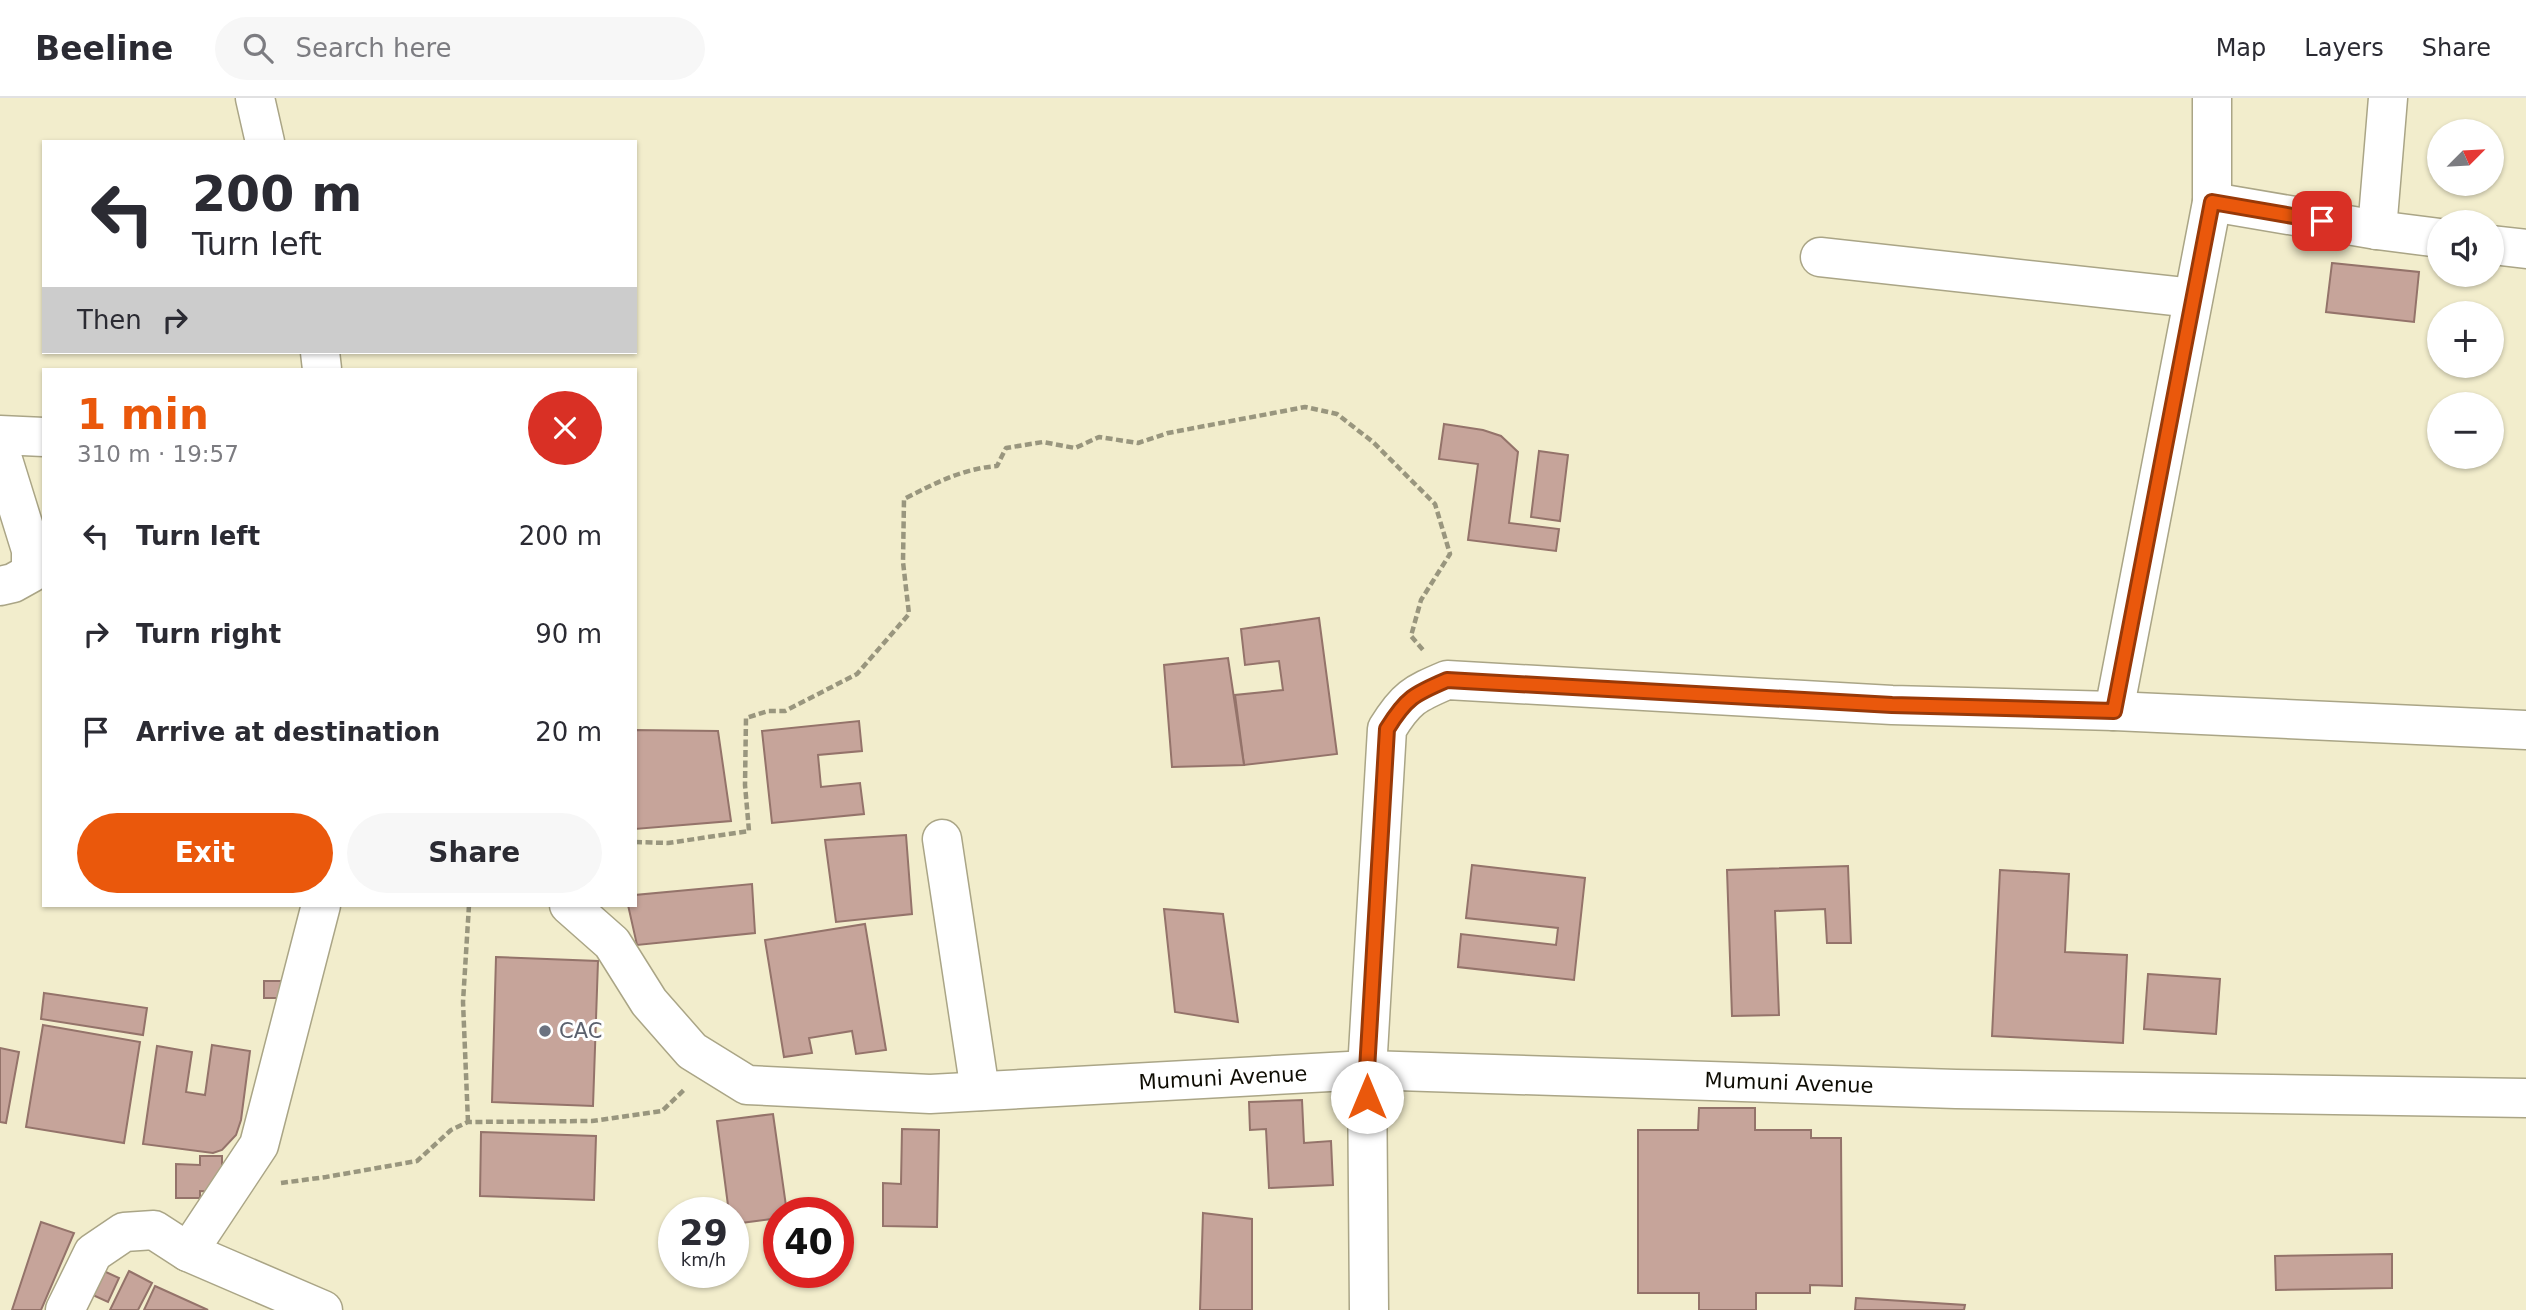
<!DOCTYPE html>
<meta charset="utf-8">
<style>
:root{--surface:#fff;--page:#f7f7f7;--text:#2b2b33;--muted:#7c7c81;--line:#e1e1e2;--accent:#ea580c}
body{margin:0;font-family:"DejaVu Sans",sans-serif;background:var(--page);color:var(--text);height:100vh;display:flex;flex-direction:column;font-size:26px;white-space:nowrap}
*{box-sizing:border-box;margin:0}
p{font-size:23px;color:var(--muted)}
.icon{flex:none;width:38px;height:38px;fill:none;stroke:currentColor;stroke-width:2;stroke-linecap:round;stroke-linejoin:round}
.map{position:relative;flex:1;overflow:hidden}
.side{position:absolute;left:42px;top:270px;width:595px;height:539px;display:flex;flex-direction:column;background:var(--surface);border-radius:0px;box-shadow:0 2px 5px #0004}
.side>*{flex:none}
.hud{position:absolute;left:42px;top:42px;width:595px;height:214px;border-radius:0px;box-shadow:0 2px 5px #0004;background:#fff;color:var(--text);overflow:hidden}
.needle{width:46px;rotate:66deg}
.controls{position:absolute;left:2427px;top:21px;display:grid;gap:14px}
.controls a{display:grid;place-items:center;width:77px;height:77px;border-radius:50%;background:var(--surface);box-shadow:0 2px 5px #0004;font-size:35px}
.speed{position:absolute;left:658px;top:1099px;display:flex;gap:14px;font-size:35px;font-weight:700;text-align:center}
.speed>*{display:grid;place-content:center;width:91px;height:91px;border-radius:50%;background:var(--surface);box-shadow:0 2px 5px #0004;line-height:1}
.speed small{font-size:18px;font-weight:400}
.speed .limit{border:10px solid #d22;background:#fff;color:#111}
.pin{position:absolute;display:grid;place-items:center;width:60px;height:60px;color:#fff;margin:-30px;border-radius:14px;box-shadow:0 4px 10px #0006}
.me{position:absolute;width:77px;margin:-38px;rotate:0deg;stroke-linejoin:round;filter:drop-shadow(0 0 5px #0008)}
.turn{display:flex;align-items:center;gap:24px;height:147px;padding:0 35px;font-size:32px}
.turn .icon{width:91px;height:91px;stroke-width:2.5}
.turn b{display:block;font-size:49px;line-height:60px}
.then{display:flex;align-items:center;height:66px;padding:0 35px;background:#0003;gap:14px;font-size:26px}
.round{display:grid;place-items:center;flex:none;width:74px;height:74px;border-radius:37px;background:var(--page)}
.head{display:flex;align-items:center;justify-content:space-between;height:119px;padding:0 35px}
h1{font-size:42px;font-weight:600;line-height:52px;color:var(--accent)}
.action{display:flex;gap:14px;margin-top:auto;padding:14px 35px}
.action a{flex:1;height:80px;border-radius:42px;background:var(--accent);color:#fff;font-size:28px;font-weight:600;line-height:80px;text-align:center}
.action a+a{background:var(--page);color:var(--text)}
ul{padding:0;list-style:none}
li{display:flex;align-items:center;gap:21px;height:98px;padding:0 35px}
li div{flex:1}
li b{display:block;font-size:26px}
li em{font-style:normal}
header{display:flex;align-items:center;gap:42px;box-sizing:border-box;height:98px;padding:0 35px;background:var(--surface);border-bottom:2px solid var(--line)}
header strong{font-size:33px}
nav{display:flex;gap:38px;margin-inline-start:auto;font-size:24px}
.search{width:490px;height:63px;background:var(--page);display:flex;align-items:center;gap:18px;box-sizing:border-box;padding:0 24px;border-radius:38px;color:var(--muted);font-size:26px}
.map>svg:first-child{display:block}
</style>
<header>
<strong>Beeline</strong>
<div class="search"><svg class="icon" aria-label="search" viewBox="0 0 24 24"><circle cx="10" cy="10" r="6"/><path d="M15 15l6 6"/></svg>Search here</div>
<nav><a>Map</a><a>Layers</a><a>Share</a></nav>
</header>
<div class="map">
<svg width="2526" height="1212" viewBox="0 0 2526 1212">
<rect width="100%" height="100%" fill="#f2edcc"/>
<g fill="#c6a49a" stroke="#94736a" stroke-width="2">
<polygon points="2332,165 2419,174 2414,224 2326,214"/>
<polygon points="1444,326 1483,332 1501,338 1518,354 1509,425 1559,431 1556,453 1468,442 1478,366 1439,361"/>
<polygon points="1539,353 1568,357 1560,423 1531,419"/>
<polygon points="1319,520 1337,656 1244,667 1235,597 1283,592 1279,563 1245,567 1241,531"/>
<polygon points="1228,560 1244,667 1172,669 1164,567"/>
<polygon points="859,623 862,653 818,657 821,689 860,685 864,716 772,725 762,633"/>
<polygon points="635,632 718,633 731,723 635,731"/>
<polygon points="906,737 912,816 836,824 825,742"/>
<polygon points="1472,767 1585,780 1574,882 1458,869 1461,836 1556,847 1558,830 1466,820"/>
<polygon points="1848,768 1851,845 1827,845 1825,811 1775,813 1779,917 1732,918 1727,772"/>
<polygon points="2000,772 2069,776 2065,854 2127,857 2123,945 1992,938"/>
<polygon points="752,786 755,835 637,847 628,807 635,807 635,797"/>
<polygon points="1164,811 1223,816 1238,924 1175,914"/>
<polygon points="865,826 886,952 856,956 852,933 809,940 812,955 784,959 765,842"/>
<polygon points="496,859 598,863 593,1008 492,1004"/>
<polygon points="2148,876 2220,881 2216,936 2144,931"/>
<rect x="264" y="883" width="26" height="17"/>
<polygon points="44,895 147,910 143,937 41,921"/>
<polygon points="43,927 140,944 124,1045 26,1029"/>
<polygon points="212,947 250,953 241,1022 236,1037 222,1052 213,1055 143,1046 157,948 192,954 186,994 205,997"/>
<polygon points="0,950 19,954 6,1025 0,1024"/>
<polygon points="1302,1002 1304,1045 1331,1043 1333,1087 1269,1090 1266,1031 1250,1032 1249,1004"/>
<polygon points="1699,1010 1755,1010 1755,1032 1811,1032 1811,1040 1841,1040 1842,1188 1810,1187 1810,1195 1756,1195 1756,1212 1699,1212 1699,1195 1638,1195 1638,1032 1698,1032"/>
<polygon points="773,1016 787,1115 779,1115 779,1120 733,1126 733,1115 729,1115 717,1023"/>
<polygon points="902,1031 939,1032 937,1129 883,1128 883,1085 901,1086"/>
<polygon points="481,1034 596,1038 594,1102 480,1098"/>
<polygon points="200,1058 222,1058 222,1094 200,1093 200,1100 176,1100 176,1066 200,1067"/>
<polygon points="1203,1115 1252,1121 1252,1212 1200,1212"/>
<polygon points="41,1124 74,1135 41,1212 12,1212"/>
<polygon points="2392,1156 2392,1190 2276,1192 2275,1158"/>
<polygon points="95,1169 119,1180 108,1204 84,1193"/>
<polygon points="129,1173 152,1185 138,1212 110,1212"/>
<polygon points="155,1188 208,1212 144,1212"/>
<polygon points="1856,1200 1965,1207 1964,1212 1855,1212"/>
</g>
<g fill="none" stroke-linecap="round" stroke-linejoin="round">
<g stroke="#aaa586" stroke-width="41">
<g id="minor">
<polyline points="255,0 265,44"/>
<polyline points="2212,104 2377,132 2440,140"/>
<polyline points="2377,132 2388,0"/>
<polyline points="2492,147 2526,151"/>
<polyline points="1820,159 2193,200"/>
<polyline points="320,254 322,271"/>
<polyline points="0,337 44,339"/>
<polyline points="0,352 31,452 31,475 13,485 0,488"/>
<polyline points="2114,613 2212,104 2212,0"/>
<polyline points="942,741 980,993"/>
<polyline points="569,807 612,845 649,904 692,953 747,987 930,996 1367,972 1956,991 2526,1000"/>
<polyline points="188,1154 259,1047 321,807"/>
</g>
</g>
<g stroke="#aaa586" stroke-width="41">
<g id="tertiary">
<polyline points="65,1212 93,1155 124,1134 154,1132 188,1154 323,1212"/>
<path d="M1369,1212L1367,972L1387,631C1406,600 1414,596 1447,582L1892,607L2114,613L2526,632"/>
</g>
</g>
<g stroke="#99967e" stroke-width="4.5" stroke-dasharray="7 3.5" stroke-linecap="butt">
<path d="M635,744L668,745L749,733L745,687L746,620L768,613H785L857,576L909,516L903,464L904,401C936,385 961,371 997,368L1006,350L1043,344L1075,350L1099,339L1138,345L1168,335L1305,309L1337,316L1373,344L1435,406L1450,456L1421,502L1411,538L1423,552"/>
<polyline points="468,1024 463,904 469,807"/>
<polyline points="281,1085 326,1079 417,1063 451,1032 468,1024 592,1023 662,1013 685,991"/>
</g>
<use href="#minor" stroke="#fff" stroke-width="38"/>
<use href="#tertiary" stroke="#fff" stroke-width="38"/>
</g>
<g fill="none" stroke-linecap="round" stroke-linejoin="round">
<g stroke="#983908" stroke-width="18">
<path id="route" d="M1367,999V972L1387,631C1406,600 1414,596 1447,582L1892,607L2114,613L2212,104L2322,123"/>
</g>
<use href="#route" stroke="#ea580c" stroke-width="12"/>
</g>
<circle fill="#6b7280" stroke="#fff" stroke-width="2.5" cx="545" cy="933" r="7"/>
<g text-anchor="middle" stroke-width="6" stroke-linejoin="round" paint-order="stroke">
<g font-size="21" fill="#5b616d" stroke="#fff" text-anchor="start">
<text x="559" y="940">CAC</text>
</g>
<g font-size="21" fill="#0e0c03" stroke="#fff">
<text transform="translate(1223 980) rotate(-3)" y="7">Mumuni Avenue</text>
<text transform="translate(1789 985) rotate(2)" y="7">Mumuni Avenue</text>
</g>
</g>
</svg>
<div class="controls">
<a><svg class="needle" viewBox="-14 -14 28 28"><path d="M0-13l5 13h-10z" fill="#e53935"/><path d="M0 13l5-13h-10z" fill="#7c7c81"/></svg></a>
<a><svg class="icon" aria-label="sound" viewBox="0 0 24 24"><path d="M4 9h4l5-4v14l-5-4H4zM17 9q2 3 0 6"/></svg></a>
<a>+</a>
<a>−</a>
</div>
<div class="speed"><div>29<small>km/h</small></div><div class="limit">40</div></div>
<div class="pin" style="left:2322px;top:123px;background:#d93025"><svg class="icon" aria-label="arrive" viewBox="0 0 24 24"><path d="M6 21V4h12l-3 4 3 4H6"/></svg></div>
<svg class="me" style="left:1367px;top:999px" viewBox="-20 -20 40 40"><circle r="19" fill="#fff"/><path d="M0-13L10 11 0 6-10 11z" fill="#ea580c"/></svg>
<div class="hud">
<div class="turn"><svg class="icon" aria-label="left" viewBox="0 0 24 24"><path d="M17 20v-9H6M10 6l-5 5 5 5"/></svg><div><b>200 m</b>Turn left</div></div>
<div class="then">Then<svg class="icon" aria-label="right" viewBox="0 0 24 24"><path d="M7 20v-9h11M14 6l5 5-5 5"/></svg></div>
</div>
<section class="side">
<div class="head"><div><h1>1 min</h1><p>310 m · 19:57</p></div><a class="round" style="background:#d93025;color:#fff"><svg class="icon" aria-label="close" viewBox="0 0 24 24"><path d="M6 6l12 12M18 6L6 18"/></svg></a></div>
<ul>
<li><svg class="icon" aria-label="left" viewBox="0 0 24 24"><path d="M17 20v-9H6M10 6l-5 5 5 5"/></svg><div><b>Turn left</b></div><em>200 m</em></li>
<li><svg class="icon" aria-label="right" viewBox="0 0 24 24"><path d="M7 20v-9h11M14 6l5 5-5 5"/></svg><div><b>Turn right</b></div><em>90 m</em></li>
<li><svg class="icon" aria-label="arrive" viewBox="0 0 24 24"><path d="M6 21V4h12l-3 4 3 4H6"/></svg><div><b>Arrive at destination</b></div><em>20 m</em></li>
</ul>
<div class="action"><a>Exit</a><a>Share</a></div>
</section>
</div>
